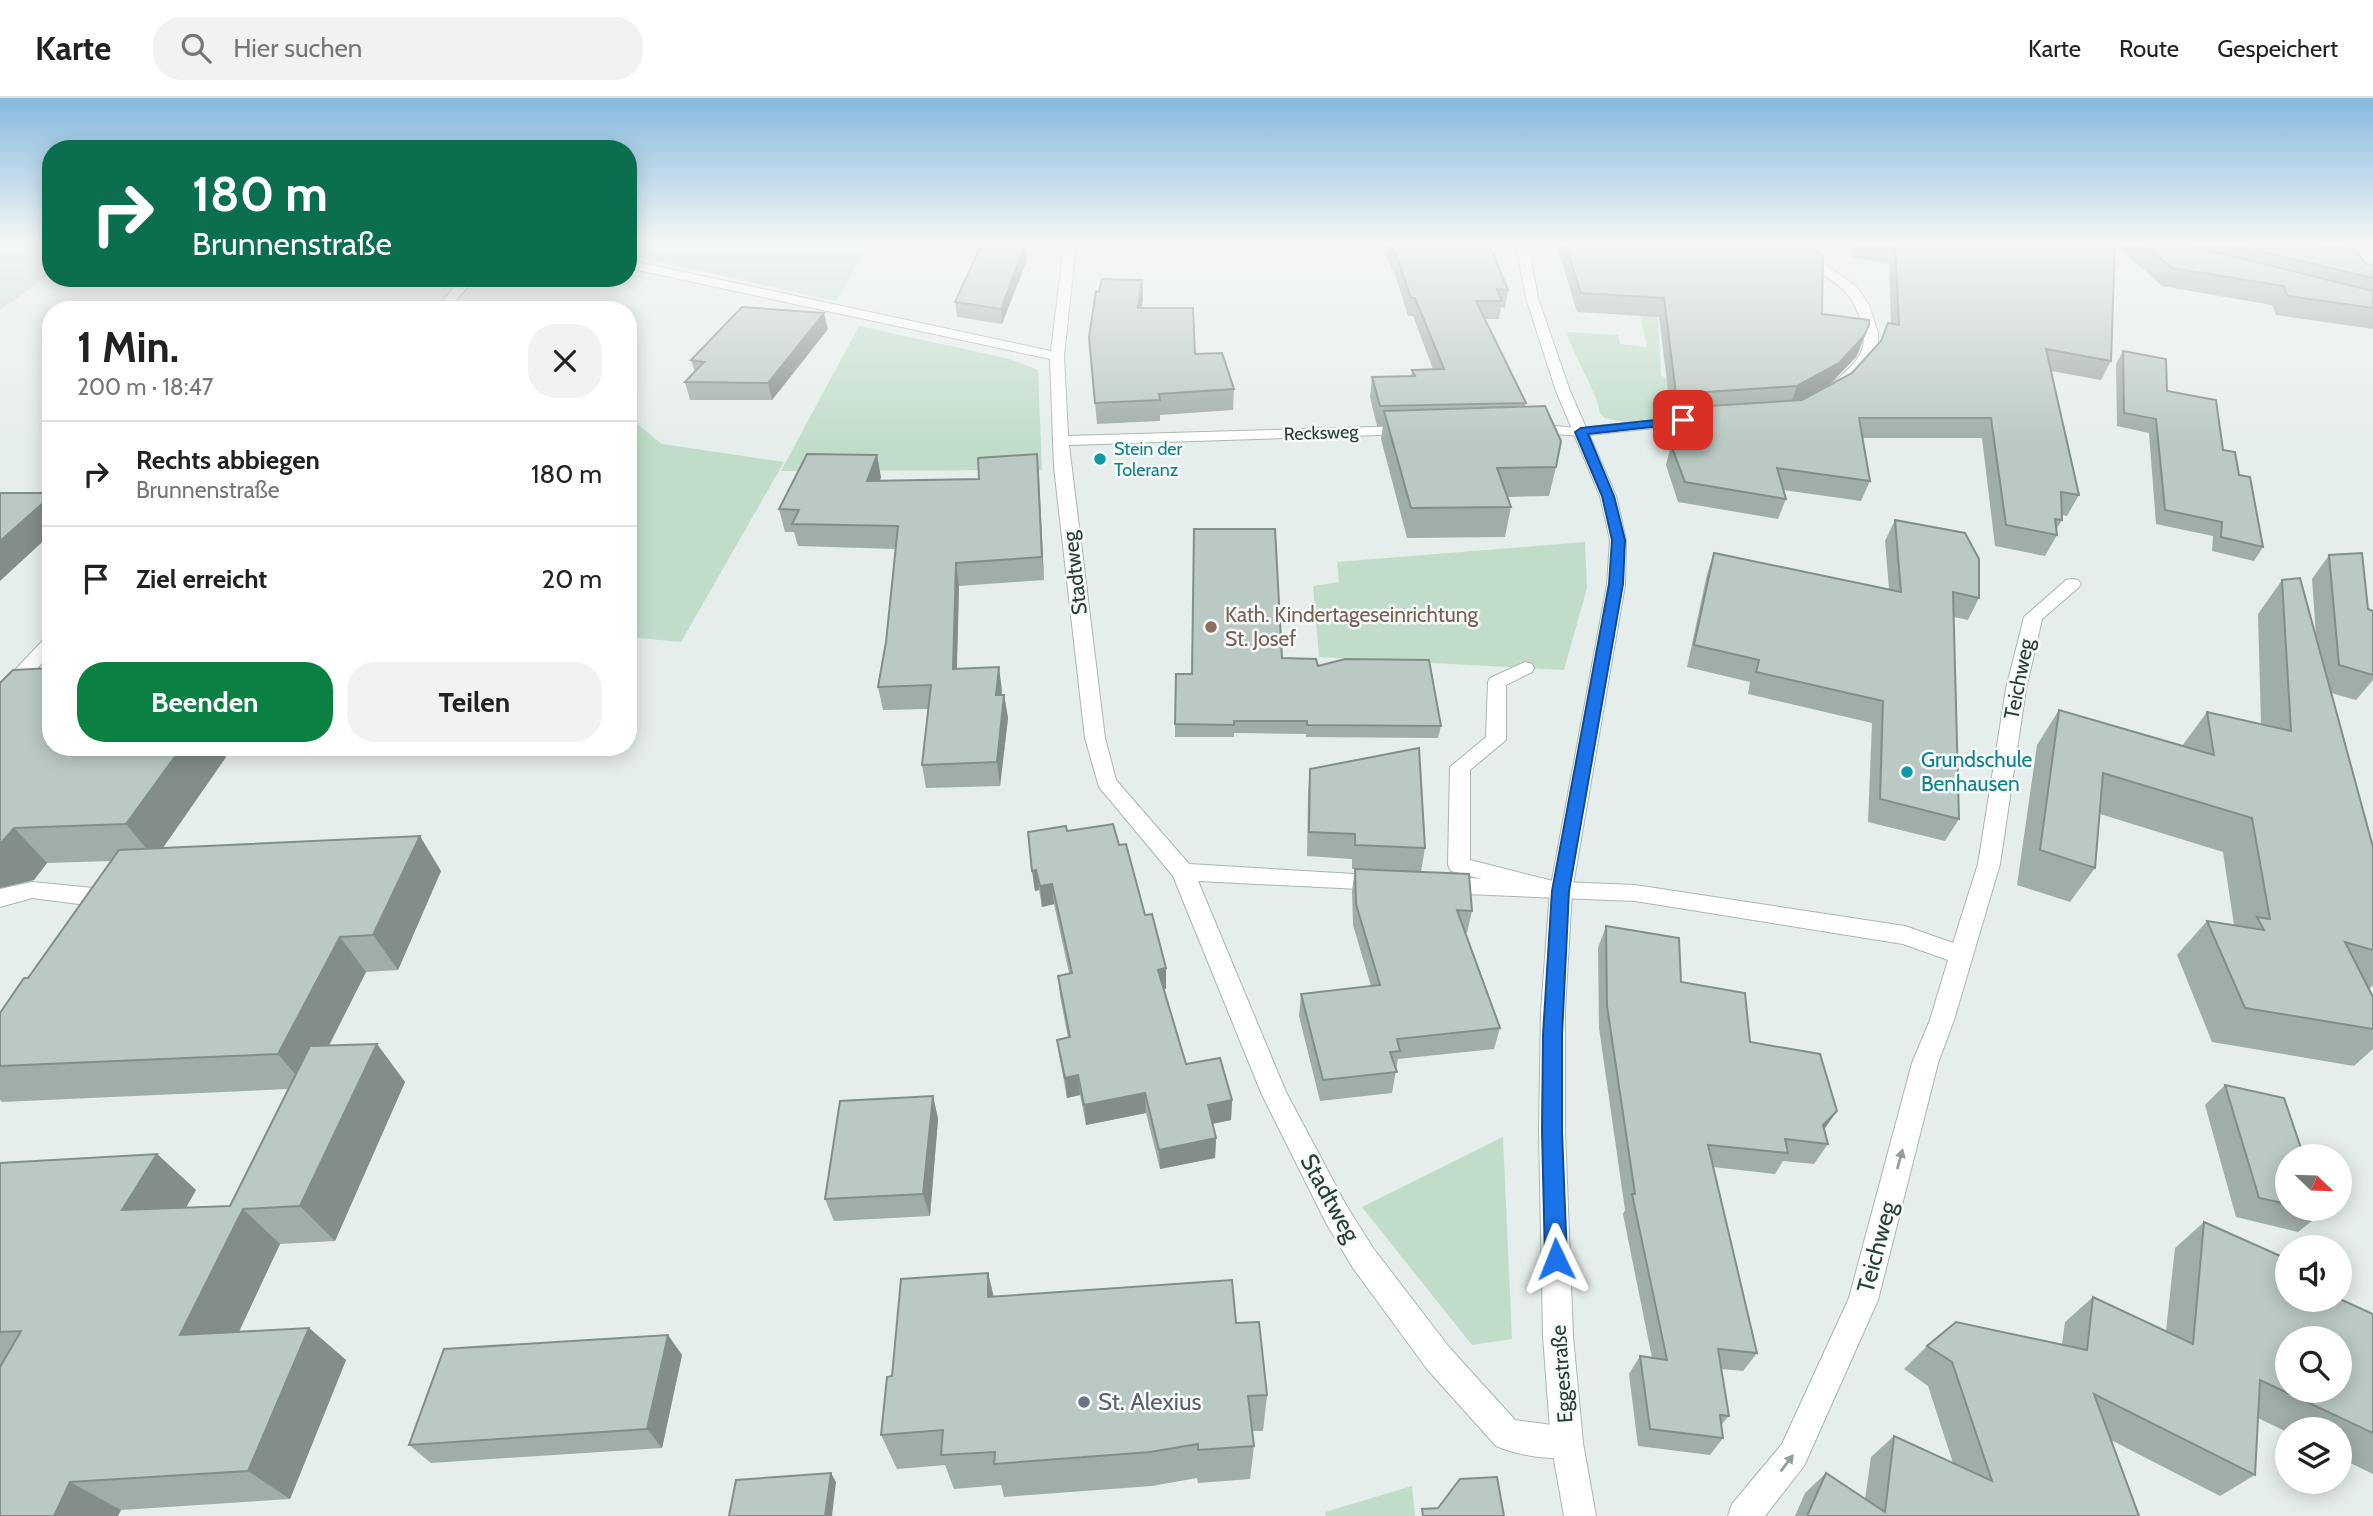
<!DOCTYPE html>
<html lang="de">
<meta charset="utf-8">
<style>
:root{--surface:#fff;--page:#f2f2f2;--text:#222;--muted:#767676;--line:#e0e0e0;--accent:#0b8043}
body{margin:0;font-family:Cabin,sans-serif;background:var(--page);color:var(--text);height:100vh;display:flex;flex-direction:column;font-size:26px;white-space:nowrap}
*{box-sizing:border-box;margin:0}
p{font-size:23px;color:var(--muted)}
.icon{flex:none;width:38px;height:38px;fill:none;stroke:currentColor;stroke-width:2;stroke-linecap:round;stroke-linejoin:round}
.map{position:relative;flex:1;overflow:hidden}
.side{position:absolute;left:42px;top:203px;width:595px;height:455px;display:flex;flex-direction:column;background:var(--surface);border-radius:28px;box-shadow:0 4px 18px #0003}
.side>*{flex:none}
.hud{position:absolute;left:42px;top:42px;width:595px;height:147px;border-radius:28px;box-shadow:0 4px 18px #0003;background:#0b6e4f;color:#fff;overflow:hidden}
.needle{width:46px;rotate:113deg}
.controls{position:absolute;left:2275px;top:1046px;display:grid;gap:14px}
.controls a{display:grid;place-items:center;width:77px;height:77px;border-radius:50%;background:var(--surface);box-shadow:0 4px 18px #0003;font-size:35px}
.pin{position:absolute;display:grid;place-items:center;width:60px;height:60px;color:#fff;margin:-30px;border-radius:14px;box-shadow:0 4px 10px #0006}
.me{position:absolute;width:77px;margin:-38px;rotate:358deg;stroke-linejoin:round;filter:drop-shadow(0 0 5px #0008)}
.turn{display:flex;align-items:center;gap:24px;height:147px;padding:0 35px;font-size:32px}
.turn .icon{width:91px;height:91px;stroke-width:2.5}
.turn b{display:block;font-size:49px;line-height:60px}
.round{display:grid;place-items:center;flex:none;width:74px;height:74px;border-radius:28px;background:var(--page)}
.overview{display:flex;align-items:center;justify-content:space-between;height:119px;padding:0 35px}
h1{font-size:42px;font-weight:700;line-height:52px}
.cta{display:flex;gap:14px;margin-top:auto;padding:14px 35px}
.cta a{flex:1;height:80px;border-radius:28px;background:var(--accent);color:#fff;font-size:28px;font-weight:700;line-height:80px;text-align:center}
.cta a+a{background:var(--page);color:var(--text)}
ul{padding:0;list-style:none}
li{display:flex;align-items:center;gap:21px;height:105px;padding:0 35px;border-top:2px solid var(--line)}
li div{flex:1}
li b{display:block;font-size:26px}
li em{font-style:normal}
header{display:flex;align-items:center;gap:42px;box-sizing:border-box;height:98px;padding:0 35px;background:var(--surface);border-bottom:2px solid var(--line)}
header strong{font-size:33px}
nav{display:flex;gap:38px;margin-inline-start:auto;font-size:24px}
.search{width:490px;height:63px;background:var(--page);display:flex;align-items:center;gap:18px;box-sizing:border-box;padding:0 24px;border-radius:28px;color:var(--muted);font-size:26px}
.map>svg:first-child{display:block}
</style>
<header>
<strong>Karte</strong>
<div class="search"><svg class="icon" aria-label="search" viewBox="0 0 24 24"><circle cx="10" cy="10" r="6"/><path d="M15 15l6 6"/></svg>Hier suchen</div>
<nav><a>Karte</a><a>Route</a><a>Gespeichert</a></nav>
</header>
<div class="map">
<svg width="2373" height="1418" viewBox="0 0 2373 1418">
<rect width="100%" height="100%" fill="#e6eeeb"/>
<g fill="#c1ddca">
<polygon points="0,146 51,146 51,176 0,212"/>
<polygon points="628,146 869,146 836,203 628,157"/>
<polygon points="1634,190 1656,192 1661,277 1667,282 1679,318 1624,324 1605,320 1600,315 1596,300 1567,238 1568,234 1618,237 1620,246 1647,249"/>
<polygon points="859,228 1010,261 1038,272 1042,372 781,373"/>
<polygon points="628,323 635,324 662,346 784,364 681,544 628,539"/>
<polygon points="1585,444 1587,490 1564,572 1319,559 1313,488 1339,484 1337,464"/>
<polygon points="1503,1039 1512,1241 1472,1247 1362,1109"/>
<polygon points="1412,1388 1415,1418 1326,1418 1325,1414"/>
</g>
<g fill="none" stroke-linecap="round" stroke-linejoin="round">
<g stroke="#a9b6b2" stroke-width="2">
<g id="service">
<polygon points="462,180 475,180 448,212 435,212"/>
<polygon points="51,538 51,555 7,604 0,606 0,588 45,540"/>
<polygon points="1525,564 1532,566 1534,570 1532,574 1506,587 1506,642 1470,672 1470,762 1553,783 1556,789 1553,795 1545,797 1451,773 1448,767 1450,669 1486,639 1488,584 1490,580"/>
<polygon points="32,784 104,791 112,794 115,800 105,816 97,819 89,816 86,810 87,807 32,800 0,809 0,791"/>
</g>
</g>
<g stroke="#a9b6b2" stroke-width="2">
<g id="minor">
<path d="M1064,146H1076L1064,258L1068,338L1410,328L1417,332L1410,336L1069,347L1105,640L1116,682L1189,766L1388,778L1391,784L1388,790L1380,792L1198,783L1286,994L1346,1107L1373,1150L1449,1249L1515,1322L1567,1329L1578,1334L1583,1345L1578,1356C1557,1365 1517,1357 1496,1348L1427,1271L1353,1170L1326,1125L1262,997L1173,778L1099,689L1085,640L1054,369L1050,261L628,170V162L1051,253Z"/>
<path d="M1802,146H1814L1817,161L1857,189L1869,207L1878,235V247L1870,263L1843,293L1828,300L1821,296C1833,283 1849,274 1859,258C1865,248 1865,238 1862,227C1852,190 1836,186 1807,166Z"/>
<polygon points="1703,317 1710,321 1708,324 1581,338 1526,334 1519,330 1526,326 1581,330"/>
<polygon points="2072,481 2078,482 2081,486 2078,490 2042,521 2026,591 2000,766 1954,922 1938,965 1878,1202 1804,1368 1765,1418 1728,1418 1732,1406 1782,1346 1849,1200 1912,965 1930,922 1948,862 1903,846 1635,803 1441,795 1433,793 1430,787 1433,781 1441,779 1635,787 1905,828 1953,845 1978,766 2006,591 2024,519 2066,482"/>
</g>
</g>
<g stroke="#a5b9b3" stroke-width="2">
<polygon id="secondary" points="1516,146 1528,146 1538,200 1570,293 1616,398 1626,442 1625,487 1572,793 1565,913 1565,1033 1573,1238 1583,1345 1596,1418 1564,1418 1551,1345 1543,1238 1539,1033 1541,913 1550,793 1607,487 1610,442 1600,398 1556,293 1526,200"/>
</g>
<use href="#service" fill="#fff" fill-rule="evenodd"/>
<use href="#minor" fill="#fff" fill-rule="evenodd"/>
<use href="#secondary" fill="#fff" fill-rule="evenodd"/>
</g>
<g fill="#a1ada9">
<polygon points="1381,146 1489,146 1508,192 1505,210 1501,209 1499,221 1485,221 1526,305 1525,309 1556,369 1549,398 1508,399 1511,409 1505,439 1407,440 1381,341 1383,328 1377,328 1370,299 1372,279 1411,278 1412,272 1433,271 1413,218 1408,218 1394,173 1392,173"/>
<polygon points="1557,146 1810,146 1822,216 1857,258 1831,285 1802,302 1852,275 1881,244 1891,226 1889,165 1852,160 1851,146 2115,146 2111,263 2101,282 2051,273 2079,397 2067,418 2062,417 2062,422 2056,432 2057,437 2045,458 1995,448 1982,340 1862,340 1870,383 1861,403 1783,392 1786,401 1778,421 1678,404 1666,367 1671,347 1675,347 1672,330 1676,316 1671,316 1659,219 1577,214 1557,148"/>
<polygon points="2121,146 2303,146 2366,166 2373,167 2373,231 2276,217 2272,207 2162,188 2119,150"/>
<polygon points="1027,162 1002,226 957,219 955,204"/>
<polygon points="1142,182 1143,201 1141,210 1234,291 1233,312 1160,317 1160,323 1097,326 1089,239 1099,194"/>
<polygon points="828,231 772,302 690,302 685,284 695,274 691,262"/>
<polygon points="2123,253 2167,293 2223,352 2239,377 2263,449 2254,463 2212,453 2213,438 2156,426 2149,335 2117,328 2116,266"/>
<polygon points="1037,356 1044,482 959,488 957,571 1002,593 1001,597 1004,597 1008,620 1000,688 926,690 922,667 928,611 883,612 878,589 886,544 895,451 798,448 794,434 785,434 779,411 881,379 880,383 979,381"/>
<polygon points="1895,422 1979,500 1968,522 1954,519 1959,721 1945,743 1868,724 1872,625 1748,596 1750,584 1687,569 1707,476 1714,455 1889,491 1885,443"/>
<polygon points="2329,457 2368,511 2373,513 2373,582 2356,602 2331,595 2373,749 2373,887 2369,891 2373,899 2373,951 2354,968 2212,944 2177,857 2207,823 2234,827 2223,754 2100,716 2095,770 2070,804 2017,787 2037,647 2059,612 2182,648 2207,614 2261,626 2258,516 2282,482 2316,538 2312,481"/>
<polygon points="1282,560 1318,568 1441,628 1438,640 1306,639 1306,636 1234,635 1234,639 1175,639 1175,626 1192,576"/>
<polygon points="0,585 51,649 219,649 226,659 163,750 441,773 398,872 366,874 329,948 377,946 405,984 335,1143 280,1146 239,1234 309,1230 346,1262 290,1401 121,1412 0,1418 0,1065 157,1056 196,1092 186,1110 230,1108 288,991 2,1004 0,1002 0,915 28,880 111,763 47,765 34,782 0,790"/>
<polygon points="1310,671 1425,750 1421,774 1472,813 1467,835 1465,835 1500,930 1494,951 1398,961 1392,995 1320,1003 1299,918 1301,896 1371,888 1353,827 1352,793 1355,771 1352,771 1352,761 1307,758 1308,695"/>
<polygon points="1067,733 1119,747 1145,817 1166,870 1166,891 1164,891 1186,966 1232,1002 1231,1022 1212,1026 1216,1040 1215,1060 1160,1071 1146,1015 1086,1027 1080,997 1067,1000 1060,962 1057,942 1068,940 1060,898 1058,878 1069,875 1054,806 1042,809 1039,792 1035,793 1028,734"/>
<polygon points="1606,828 1681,884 1750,944 1824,1033 1828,1046 1814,1066 1783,1063 1775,1076 1713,1069 1757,1255 1743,1273 1721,1271 1729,1318 1721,1327 1723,1340 1710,1357 1638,1348 1629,1276 1640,1258 1652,1260 1623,1116 1625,1112 1599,930 1598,850"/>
<polygon points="2225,987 2287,1059 2287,1111 2321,1111 2322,1115 2298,1134 2236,1119 2205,1007"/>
<polygon points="933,998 938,1021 930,1118 834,1123 825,1101"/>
<polygon points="2204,1124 2287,1202 2373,1216 2373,1376 2340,1360 2340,1332 2287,1332 2287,1334 2258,1320 2255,1377 2220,1398 2111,1342 2139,1418 1795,1418 1805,1395 1826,1375 1865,1401 1871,1359 1894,1338 1953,1365 1928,1288 1904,1271 1927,1248 2062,1246 2065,1224 2093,1199 2166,1233 2175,1150"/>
<polygon points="988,1175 994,1199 1236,1225 1267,1297 1263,1333 1252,1333 1254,1348 1250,1381 1198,1385 1197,1380 1152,1388 1004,1399 1001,1387 954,1391 945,1367 897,1371 881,1337 892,1278"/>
<polygon points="668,1237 682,1257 662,1350 431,1365 409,1347"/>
</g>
<g fill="#838d89">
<polygon points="1025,147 1027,162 1002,226 1001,211"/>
<polygon points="1142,182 1143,201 1138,230 1138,210"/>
<polygon points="824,215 828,231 772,302 768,285"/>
<polygon points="1869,227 1857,258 1831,285 1790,308 1797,288"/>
<polygon points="1037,356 1039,378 1044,482 1042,459"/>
<polygon points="877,357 881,379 871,405 867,383"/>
<polygon points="51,398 51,436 0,483 0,443"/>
<polygon points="956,465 959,488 956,594 953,571"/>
<polygon points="999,569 1002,593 999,620 996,597"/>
<polygon points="1004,597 1008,620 1000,688 997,664"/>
<polygon points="182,649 219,649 226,659 155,761 126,726"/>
<polygon points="14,730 47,765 34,782 0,790 0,746"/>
<polygon points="420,738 441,773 398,872 373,837"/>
<polygon points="1036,772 1039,792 1035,793 1032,773"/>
<polygon points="1052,786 1054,806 1042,809 1040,788"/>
<polygon points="340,839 366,874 307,990 278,956"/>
<polygon points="1166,870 1166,891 1159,892 1158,872"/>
<polygon points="377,946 405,984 335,1143 300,1108"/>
<polygon points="1078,977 1080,997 1067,1000 1065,980"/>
<polygon points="1145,995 1146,1015 1086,1027 1084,1007"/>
<polygon points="933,998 938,1021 930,1118 923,1096"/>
<polygon points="1232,1002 1231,1022 1207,1027 1208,1007"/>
<polygon points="1837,1013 1823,1033 1823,1027"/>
<polygon points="1216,1040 1215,1060 1160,1071 1159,1052"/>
<polygon points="157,1056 196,1092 164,1147 122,1112"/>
<polygon points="243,1111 280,1146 222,1269 180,1237"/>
<polygon points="988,1175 997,1214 988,1199"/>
<polygon points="309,1230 346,1262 290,1401 248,1373"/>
<polygon points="668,1237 682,1257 662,1350 647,1331"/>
<polygon points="831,1375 836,1384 832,1418 825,1418"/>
<polygon points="70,1384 121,1412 118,1418 54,1418"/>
</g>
<g fill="#bbc9c4" stroke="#838d89" stroke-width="2" fill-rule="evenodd">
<polygon points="982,146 1025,147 1001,211 955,204"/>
<polygon points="1390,146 1489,146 1508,192 1497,191 1502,203 1476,203 1526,305 1380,308 1372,279 1415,278 1412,272 1444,271 1415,200 1411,200 1396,156 1394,156"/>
<polygon points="1565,146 1810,146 1811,149 1823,158 1822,216 1869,222 1869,227 1864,238 1839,265 1797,288 1676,296 1664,200 1581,195"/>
<polygon points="1885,146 2115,146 2111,263 2046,251 2079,397 2061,394 2062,422 2055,421 2057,437 2006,427 1991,320 1859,320 1870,383 1777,370 1786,401 1685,384 1671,347 1684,347 1680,334 1682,334 1678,310 1802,302 1852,275 1881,243 1888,225 1899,227 1895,147"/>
<polygon points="2144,146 2183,146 2373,193 2373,210 2288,198 2283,188 2172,170"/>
<polygon points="2229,146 2303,146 2356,152 2366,166 2373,167 2373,180"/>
<polygon points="1102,181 1142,182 1138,210 1193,210 1195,256 1222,255 1234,291 1159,296 1160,302 1095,305 1089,239 1096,193 1099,194"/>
<polygon points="742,209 824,215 768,285 685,284 704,264 691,262"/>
<polygon points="2123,253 2166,261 2167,293 2216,302 2223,352 2235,354 2239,377 2250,379 2263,449 2221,439 2222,424 2165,412 2156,321 2124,315"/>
<polygon points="1545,308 1561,343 1556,369 1497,370 1511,409 1411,410 1384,313"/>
<polygon points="807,356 877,357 867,383 979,381 978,360 1037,356 1042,459 956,465 953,571 999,569 996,597 1004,597 997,664 922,667 931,587 878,589 886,544 898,428 792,426 799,412 779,411"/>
<polygon points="0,395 51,395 51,398 0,443"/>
<polygon points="1895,422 1965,435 1979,461 1979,500 1953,494 1959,721 1880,701 1883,603 1756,574 1759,562 1694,547 1714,455 1901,494"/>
<polygon points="1194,431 1275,431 1282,560 1316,561 1318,568 1345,561 1429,562 1441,628 1307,627 1307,623 1234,623 1234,627 1175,626 1176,576 1192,576"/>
<polygon points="2362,455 2368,511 2373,513 2373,577 2339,567 2329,457"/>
<polygon points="2300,480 2373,749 2373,852 2345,844 2373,899 2373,931 2245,910 2207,823 2264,832 2257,819 2270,821 2252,720 2103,675 2095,770 2040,752 2059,612 2214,657 2207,614 2291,633 2282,482"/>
<polygon points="51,570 51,649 182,649 126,726 14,730 0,746 0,585 13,572"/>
<polygon points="1419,650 1425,750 1355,747 1355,736 1309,734 1310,671"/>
<polygon points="1113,726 1119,747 1126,746 1145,817 1152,816 1166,870 1158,872 1186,966 1220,960 1232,1002 1208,1007 1216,1040 1159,1052 1145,995 1084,1007 1078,977 1065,980 1057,942 1070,939 1058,878 1072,875 1052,786 1040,788 1036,772 1032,773 1028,734 1066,728 1067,733"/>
<polygon points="420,738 373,837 340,839 278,956 0,968 0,915 24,880 28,880 119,752"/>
<polygon points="1355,771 1469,776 1472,813 1457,812 1500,930 1397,941 1400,953 1390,954 1397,974 1323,982 1301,896 1380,887 1356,806"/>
<polygon points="1606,828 1679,840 1681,884 1745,895 1750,944 1820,956 1837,1013 1823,1027 1828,1046 1785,1041 1788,1055 1708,1047 1757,1255 1718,1251 1729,1318 1720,1317 1723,1340 1650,1331 1640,1258 1667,1262 1632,1096 1635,1096 1607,908"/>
<polygon points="377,946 300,1108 243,1111 180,1237 309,1230 248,1373 70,1384 54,1418 0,1418 0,1269 21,1233 0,1234 0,1065 157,1056 122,1112 230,1108 310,948"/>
<polygon points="2225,987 2284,1000 2304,1059 2287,1059 2287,1106 2259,1100"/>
<polygon points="933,998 923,1096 825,1101 840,1003"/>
<polygon points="2308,1111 2321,1111 2322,1115"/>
<path d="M2204,1124L2287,1161V1202H2340V1201L2373,1216V1335L2260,1282L2255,1377L2094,1296L2139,1418H1807L1826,1375L1885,1414L1894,1338L1992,1383L1952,1264L1927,1248L1956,1224L2087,1252L2093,1199L2193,1246ZM2287,1241H2340V1293H2287Z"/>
<polygon points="988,1175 988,1199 1232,1182 1236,1225 1259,1224 1267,1297 1248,1298 1254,1348 1198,1352 1198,1346 1150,1354 994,1366 995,1354 941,1357 943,1332 881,1337 887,1279 892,1278 901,1181"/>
<polygon points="668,1237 647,1331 409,1347 444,1251"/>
<polygon points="831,1375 825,1418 729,1418 736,1382"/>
<polygon points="1497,1379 1504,1418 1423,1418 1422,1411 1438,1410 1460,1381"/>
</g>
<defs><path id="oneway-solid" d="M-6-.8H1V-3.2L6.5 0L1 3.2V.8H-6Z" transform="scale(1.75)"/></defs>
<g fill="#929f9c">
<use href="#oneway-solid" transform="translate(1900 1061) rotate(-75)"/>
<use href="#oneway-solid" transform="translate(1787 1365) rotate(-53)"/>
</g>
<linearGradient id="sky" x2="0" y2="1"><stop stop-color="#85b9de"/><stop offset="0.42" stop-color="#f4f7f6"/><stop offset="1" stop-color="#f4f7f6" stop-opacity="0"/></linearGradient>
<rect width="2373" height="345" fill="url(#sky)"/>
<polygon fill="#1a73e8" stroke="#114b97" stroke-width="2" points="1683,319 1688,322 1687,325 1588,336 1614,398 1625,442 1623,486 1569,793 1562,937 1562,1033 1567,1161 1563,1168 1556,1171 1548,1168 1545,1161 1542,1033 1543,937 1552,793 1609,486 1612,442 1602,398 1575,334 1581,330"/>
<g fill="#0f9aa8" stroke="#f7faf9" stroke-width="2.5">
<circle cx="1100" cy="361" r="7"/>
<circle cx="1907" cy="674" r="7"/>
</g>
<circle fill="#8d6e63" stroke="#f7faf9" stroke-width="2.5" cx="1211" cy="529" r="7"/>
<circle fill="#6b7280" stroke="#f7faf9" stroke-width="2.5" cx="1084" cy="1304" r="7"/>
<g text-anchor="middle" stroke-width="5" stroke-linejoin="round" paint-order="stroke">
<g font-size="18" fill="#263f3a" stroke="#f7faf9">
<text transform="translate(1321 335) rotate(-2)" y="6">Recksweg</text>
</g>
<g font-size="18" fill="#0d838f" stroke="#f7faf9" text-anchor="start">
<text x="1114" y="357">Stein der<tspan x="1114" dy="21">Toleranz</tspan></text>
</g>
<g font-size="21" fill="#263f3a" stroke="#f7faf9">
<text transform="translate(1075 475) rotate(-97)" y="7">Stadtweg</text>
<text transform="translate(2019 581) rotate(-79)" y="7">Teichweg</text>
<text transform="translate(1562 1276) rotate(-94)" y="7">Eggestraße</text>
</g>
<g font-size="21" fill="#785e54" stroke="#f7faf9" text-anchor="start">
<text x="1225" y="524">Kath. Kindertageseinrichtung<tspan x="1225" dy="24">St. Josef</tspan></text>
</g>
<g font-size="21" fill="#0d838f" stroke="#f7faf9" text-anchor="start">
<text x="1921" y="669">Grundschule<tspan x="1921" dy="24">Benhausen</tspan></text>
</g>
<g font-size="24" fill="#263f3a" stroke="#f7faf9">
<text transform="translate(1330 1100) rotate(61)" y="8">Stadtweg</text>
<text transform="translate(1877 1149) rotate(-75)" y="8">Teichweg</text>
</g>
<g font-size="24" fill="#5b616d" stroke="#f7faf9" text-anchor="start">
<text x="1098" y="1312">St. Alexius</text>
</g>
</g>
</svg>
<div class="controls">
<a><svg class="needle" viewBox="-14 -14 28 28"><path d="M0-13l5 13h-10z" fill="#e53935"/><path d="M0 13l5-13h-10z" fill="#767676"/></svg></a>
<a><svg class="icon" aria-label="sound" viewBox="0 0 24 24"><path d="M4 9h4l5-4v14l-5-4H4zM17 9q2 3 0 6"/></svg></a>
<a><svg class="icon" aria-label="search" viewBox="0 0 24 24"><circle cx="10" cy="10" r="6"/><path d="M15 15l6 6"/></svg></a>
<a><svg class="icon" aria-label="layers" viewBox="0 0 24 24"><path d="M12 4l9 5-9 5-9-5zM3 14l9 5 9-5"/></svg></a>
</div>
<div class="pin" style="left:1683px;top:322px;background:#d93025"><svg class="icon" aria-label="arrive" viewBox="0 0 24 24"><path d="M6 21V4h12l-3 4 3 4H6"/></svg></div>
<svg class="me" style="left:1556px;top:1161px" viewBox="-20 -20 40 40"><path d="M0-17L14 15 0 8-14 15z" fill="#1a73e8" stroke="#fff" stroke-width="4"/></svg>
<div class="hud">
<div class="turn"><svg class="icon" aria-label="right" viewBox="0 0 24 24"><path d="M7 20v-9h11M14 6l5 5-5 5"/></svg><div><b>180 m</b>Brunnenstraße</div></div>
</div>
<section class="side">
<div class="overview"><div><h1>1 Min.</h1><p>200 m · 18:47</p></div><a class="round"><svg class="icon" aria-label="close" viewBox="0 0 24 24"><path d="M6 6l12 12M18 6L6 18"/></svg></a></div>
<ul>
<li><svg class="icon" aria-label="right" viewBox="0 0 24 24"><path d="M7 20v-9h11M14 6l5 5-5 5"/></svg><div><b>Rechts abbiegen</b><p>Brunnenstraße</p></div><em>180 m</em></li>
<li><svg class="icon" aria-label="arrive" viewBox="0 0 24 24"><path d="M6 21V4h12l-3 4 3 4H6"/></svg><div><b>Ziel erreicht</b></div><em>20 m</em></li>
</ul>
<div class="cta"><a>Beenden</a><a>Teilen</a></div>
</section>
</div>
